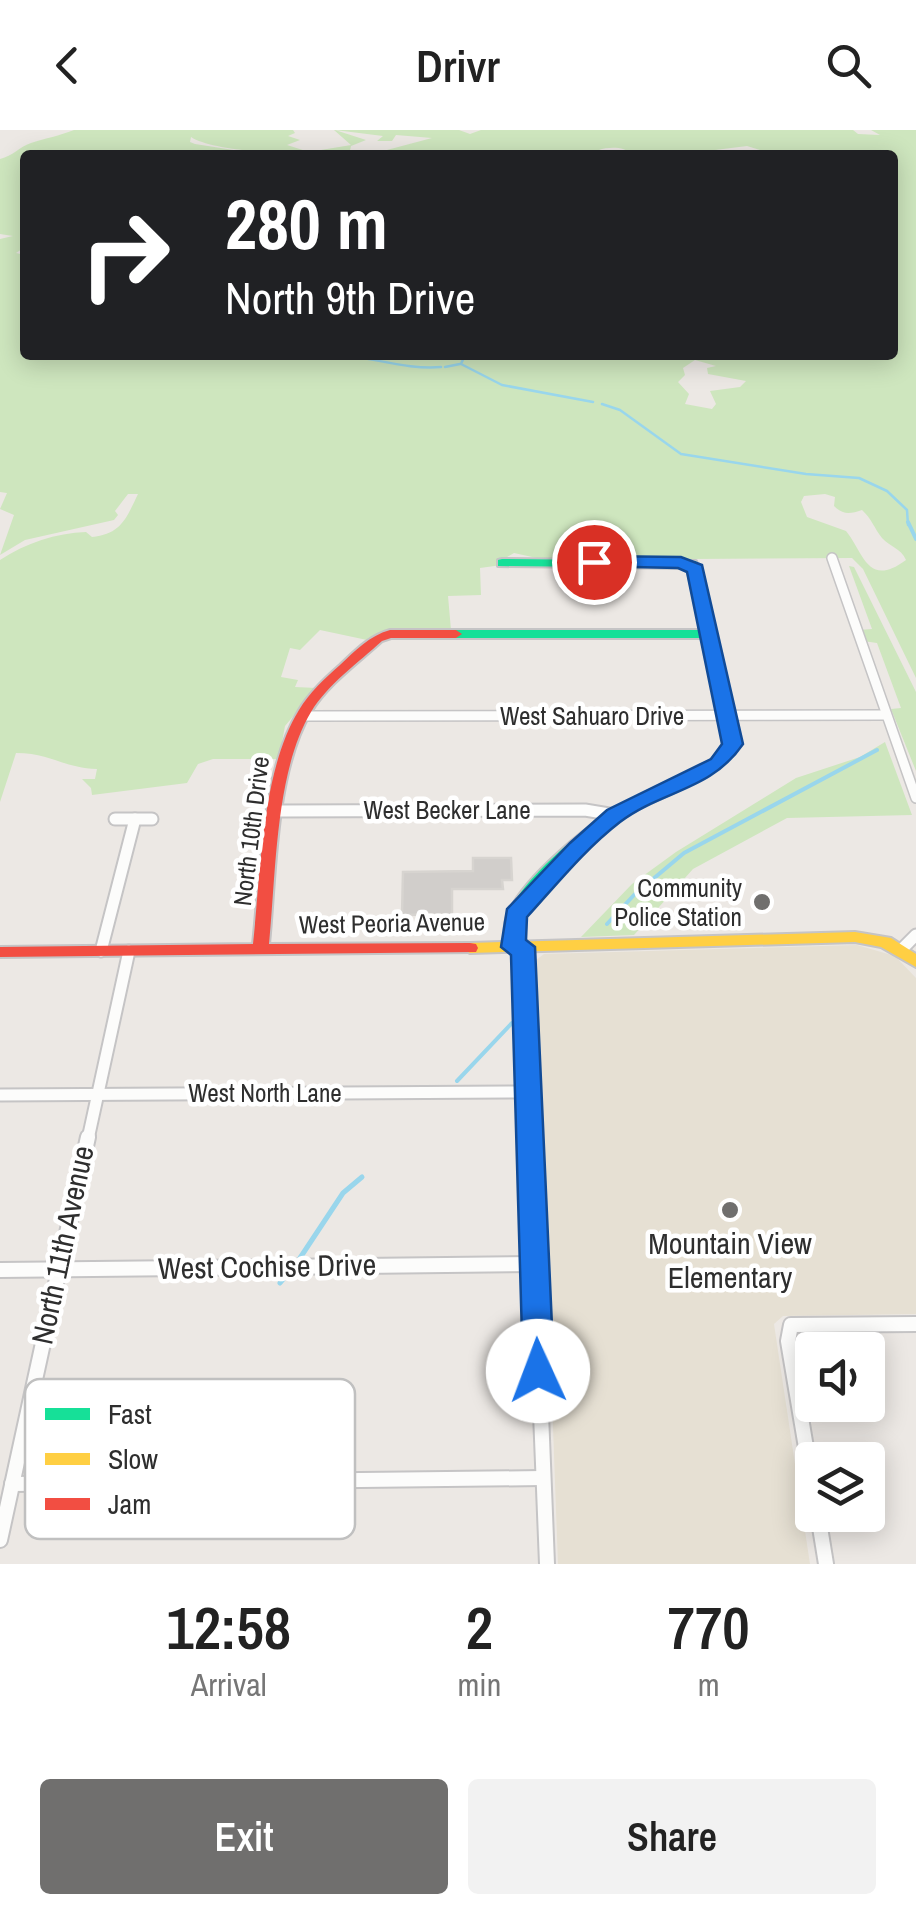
<!DOCTYPE html>
<style>
:root{--surface:#fff;--page:#f2f2f2;--text:#222;--muted:#767676;--accent:#706f6e}
body{margin:0;font-family:"Archivo Narrow",sans-serif;background:var(--page);color:var(--text);height:100vh;display:flex;flex-direction:column;font-size:38px;white-space:nowrap}
*{box-sizing:border-box;margin:0}
p{font-size:32px;color:var(--muted)}
.icon{flex:none;width:55px;height:55px;fill:none;stroke:currentColor;stroke-width:2;stroke-linecap:round;stroke-linejoin:round}
.map{position:relative;height:1434px;overflow:hidden}
.drawer{display:flex;flex-direction:column;background:var(--surface);flex:1}
.drawer>*{flex:none}
.hud{position:absolute;left:20px;top:20px;width:878px;height:210px;border-radius:10px;box-shadow:0 5px 25px #0003;background:#202124;color:#fff;overflow:hidden}
.buttons{position:absolute;left:795px;top:1202px;display:grid;gap:20px}
.buttons a{display:grid;place-items:center;width:90px;height:90px;border-radius:10px;background:var(--surface);box-shadow:0 5px 25px #0003;font-size:50px}
.pin{position:absolute;display:grid;place-items:center;width:85px;height:85px;color:#fff;margin:-42px;border:5px solid #fff;border-radius:50%;box-shadow:0 2px 10px #0007}
.me{position:absolute;width:110px;margin:-55px;rotate:358deg;stroke-linejoin:round;filter:drop-shadow(0 0 8px #0008)}
.turn{display:flex;align-items:center;gap:35px;height:210px;padding:0 40px;font-size:45px}
.turn .icon{width:130px;height:130px;stroke-width:2.5}
.turn b{display:block;font-size:70px;line-height:85px}
.eta{display:flex;justify-content:space-evenly;align-items:center;height:170px;text-align:center}
.eta b{font-size:60px;font-weight:600;line-height:70px}
.primary-button{display:flex;gap:20px;margin-top:auto;padding:20px 40px}
.primary-button a{flex:1;height:115px;border-radius:10px;background:var(--accent);color:#fff;font-size:40px;font-weight:600;line-height:115px;text-align:center}
.primary-button a+a{background:var(--page);color:var(--text)}
header{display:flex;justify-content:space-between;align-items:center;height:130px;padding:0 40px;background:var(--surface);font-size:45px;font-weight:600}
.map>svg:first-child{display:block}
</style>
<header><svg class="icon" aria-label="back" viewBox="0 0 24 24"><path d="M15 5l-7 7 7 7"/></svg>Drivr<svg class="icon" aria-label="search" viewBox="0 0 24 24"><circle cx="10" cy="10" r="6"/><path d="M15 15l6 6"/></svg></header>
<div class="map">
<svg width="916" height="1434" viewBox="0 0 916 1434">
<rect width="100%" height="100%" fill="#ece8e4"/>
<polygon fill="#e6e0d3" points="857,815 895,826 916,848 916,1184 783,1186 774,1194 810,1434 558,1434 536,830 544,824"/>
<g fill="#cee6be" fill-rule="evenodd">
<path d="M74,0H293L295,3L288,6L300,10L287,15L309,22L351,15L334,0H459L470,4L481,0H853L858,4L880,5L871,0H916V548L863,439L852,428L546,430L514,423L502,430V435L480,438L481,465L448,466L451,500L381,502L367,510L320,500L300,520L290,518L281,547L298,550L295,557L317,558L285,596L279,629H213L198,634L187,653L92,665L91,658L82,649H95L97,639C63,638 51,623 16,623L0,672V430C26,413 56,403 86,402L92,407C121,404 126,389 138,364H128L115,381L118,385L114,390L25,410L0,425L14,385L0,379L7,363L0,362V109L13,106L0,104V29C13,26 19,17 31,13C46,8 59,6 74,0ZM335,0L383,6L377,11H392L396,5L432,8L368,25H619L599,20C608,17 626,16 631,25H746L707,21L747,16L770,23L766,25H892V225H765L746,229L727,225H25V125L16,123L25,117V25H265L195,14L190,12L191,7C217,24 314,25 349,25L351,16L366,10ZM695,230L716,236L707,238L708,244L746,251L740,257L710,261L716,274L712,279L685,274L689,264L678,252L685,245L683,238ZM825,364L835,367L834,376C843,385 850,384 862,380C872,389 874,398 882,408C890,417 901,418 906,430C867,459 863,421 846,401L807,387L801,372L804,366Z"/>
<polygon points="849,436 854,437 916,562 916,641 891,579 901,578 877,513 863,511 859,500 872,499"/>
<polygon points="885,612 912,685 787,688 693,739 634,805 581,807 632,754 676,722 796,648 860,627"/>
</g>
<g fill="none" stroke-linecap="round" stroke-linejoin="round">
<g stroke="#99d6ec" stroke-width="2.5">
<path d="M338,225C373,227 406,240 441,237"/>
<polyline points="465,225 461,234 502,255 593,272"/>
<polyline points="445,237 460,234"/>
<polyline points="602,274 620,280 681,324 806,344 859,348 887,361 907,380 908,395"/>
</g>
<g stroke="#99d6ec" stroke-width="4">
<polyline points="908,392 916,409"/>
<polyline points="607,794 634,765 684,723 877,620"/>
<polyline points="457,951 512,893"/>
</g>
<g stroke="#99d6ec" stroke-width="5">
<polyline points="296,1134 343,1063 362,1047"/>
<polyline points="280,1153 290,1141"/>
<polyline points="88,1349 107,1332"/>
<polyline points="53,1367 69,1367 78,1359"/>
</g>
</g>
<polygon fill="#d1cecb" stroke="#d7d4d0" stroke-width="2.5" points="473,728 511,728 512,750 502,750 503,759 452,759 452,784 402,785 403,742 473,741"/>
<g fill="none" stroke-linecap="round" stroke-linejoin="round">
<g stroke="#c5c4c5" stroke-width="12">
<g id="street-far2">
<polyline points="832,428 916,668"/>
<polyline points="301,586 884,585"/>
</g>
</g>
<g stroke="#c5c4c5" stroke-width="15">
<g id="street-far1">
<polyline points="278,681 585,680 615,685"/>
<polyline points="115,689 152,689"/>
<polyline points="523,817 530,1009"/>
<polyline points="902,819 916,805"/>
<polyline points="101,821 135,689"/>
<polyline points="0,965 529,962"/>
<polyline points="88,1009 129,821"/>
</g>
</g>
<g stroke="#c5c4c5" stroke-width="18">
<g id="street">
<polyline points="530,1007 547,1434"/>
<polyline points="0,1140 535,1134"/>
<polyline points="812,1353 788,1211 791,1195 916,1194"/>
<polyline points="12,1354 542,1348"/>
<polyline points="818,1385 826,1434"/>
<polyline points="0,1410 88,1007"/>
</g>
</g>
<g stroke="#c5c4c5" stroke-width="4">
<path id="fast" d="M502,429L696,431L740,614C713,651 675,660 636,680C603,697 537,751 523,786C519,796 521,807 522,817L514,822L506,817C505,807 503,796 507,786C522,748 588,694 623,675C646,662 671,655 694,642L707,634L726,614L702,508H456L450,504L456,500H701L687,438L498,436V430Z"/>
</g>
<g stroke="#c5c4c5" stroke-width="4">
<polygon id="slow" points="855,802 891,808 916,824 916,837 881,817 855,812 470,823 462,818 470,813"/>
</g>
<g stroke="#c5c4c5" stroke-width="4">
<path id="jam" d="M390,500H456L462,504L456,508H391L382,511C358,533 328,554 311,582C275,642 276,745 269,814L470,813L476,814L478,818L476,822L0,827V817L253,814C261,743 261,642 299,580C309,563 325,548 340,535C356,520 369,506 390,500Z"/>
</g>
<use href="#street-far2" stroke="#fcfcfb" stroke-width="9"/>
<use href="#street-far1" stroke="#fcfcfb" stroke-width="11"/>
<use href="#street" stroke="#fcfcfb" stroke-width="14"/>
<use href="#fast" fill="#16e098" fill-rule="evenodd"/>
<use href="#slow" fill="#ffcf43" fill-rule="evenodd"/>
<use href="#jam" fill="#f24e42" fill-rule="evenodd"/>
</g>
<path fill="#1a73e8" stroke="#114b97" stroke-width="2.5" d="M594,426L681,427L702,435L743,614C711,661 662,660 620,692C585,719 557,754 527,787L526,810L535,817L554,1241L550,1251L538,1255L527,1251L523,1241L511,825L501,817L507,779L570,713L607,680L711,629L722,614L687,442L678,438L588,436L585,432Z"/>
<g fill="#706f6e" stroke="#fff" stroke-width="4">
<circle cx="762" cy="772" r="10"/>
<circle cx="730" cy="1080" r="10"/>
</g>
<g text-anchor="middle" stroke-width="9" stroke-linejoin="round" paint-order="stroke">
<g font-size="25" fill="#2e2e2e" stroke="#fff">
<text x="592" y="595">West Sahuaro Drive</text>
<text x="447" y="689">West Becker Lane</text>
<text transform="translate(251 701) rotate(-83)" y="9">North 10th Drive</text>
<text transform="translate(392 793) rotate(-1)" y="9">West Peoria Avenue</text>
<text x="265" y="972">West North Lane</text>
</g>
<g font-size="25" fill="#2e2e2e" stroke="#fff" text-anchor="end">
<text x="742" y="767">Community<tspan x="742" dy="29">Police Station</tspan></text>
</g>
<g font-size="30" fill="#2e2e2e" stroke="#fff">
<text x="730" y="1124">Mountain View<tspan x="730" dy="34">Elementary</tspan></text>
</g>
<g font-size="30" fill="#2e2e2e" stroke="#fff">
<text transform="translate(63 1115) rotate(-78)" y="10">North 11th Avenue</text>
<text transform="translate(267 1137) rotate(-1)" y="10">West Cochise Drive</text>
</g>
</g>
<rect x="25" y="1249" width="330" height="160" rx="15" fill="#fff" stroke="#c0c0c0" stroke-width="2.5"/>
<rect x="45" y="1278" width="45" height="12" fill="#16e098"/>
<rect x="45" y="1323" width="45" height="12" fill="#ffcf43"/>
<rect x="45" y="1368" width="45" height="12" fill="#f24e42"/>
<g font-size="28" fill="#2e2e2e">
<text x="108" y="1294">Fast</text>
<text x="108" y="1339">Slow</text>
<text x="108" y="1384">Jam</text>
</g>
</svg>
<div class="buttons">
<a><svg class="icon" aria-label="sound" viewBox="0 0 24 24"><path d="M4 9h4l5-4v14l-5-4H4zM17 9q2 3 0 6"/></svg></a>
<a><svg class="icon" aria-label="layers" viewBox="0 0 24 24"><path d="M12 4l9 5-9 5-9-5zM3 14l9 5 9-5"/></svg></a>
</div>
<div class="pin" style="left:594px;top:432px;background:#d93025"><svg class="icon" aria-label="arrive" viewBox="0 0 24 24"><path d="M6 21V4h12l-3 4 3 4H6"/></svg></div>
<svg class="me" style="left:538px;top:1241px" viewBox="-20 -20 40 40"><circle r="19" fill="#fff"/><path d="M0-13L10 11 0 6-10 11z" fill="#1a73e8"/></svg>
<div class="hud">
<div class="turn"><svg class="icon" aria-label="right" viewBox="0 0 24 24"><path d="M7 20v-9h11M14 6l5 5-5 5"/></svg><div><b>280 m</b>North 9th Drive</div></div>
</div>
</div>
<section class="drawer">
<div class="eta">
<div><b>12:58</b><p>Arrival</p></div>
<div><b>2</b><p>min</p></div>
<div><b>770</b><p>m</p></div>
</div>
<div class="primary-button"><a>Exit</a><a>Share</a></div>
</section>
